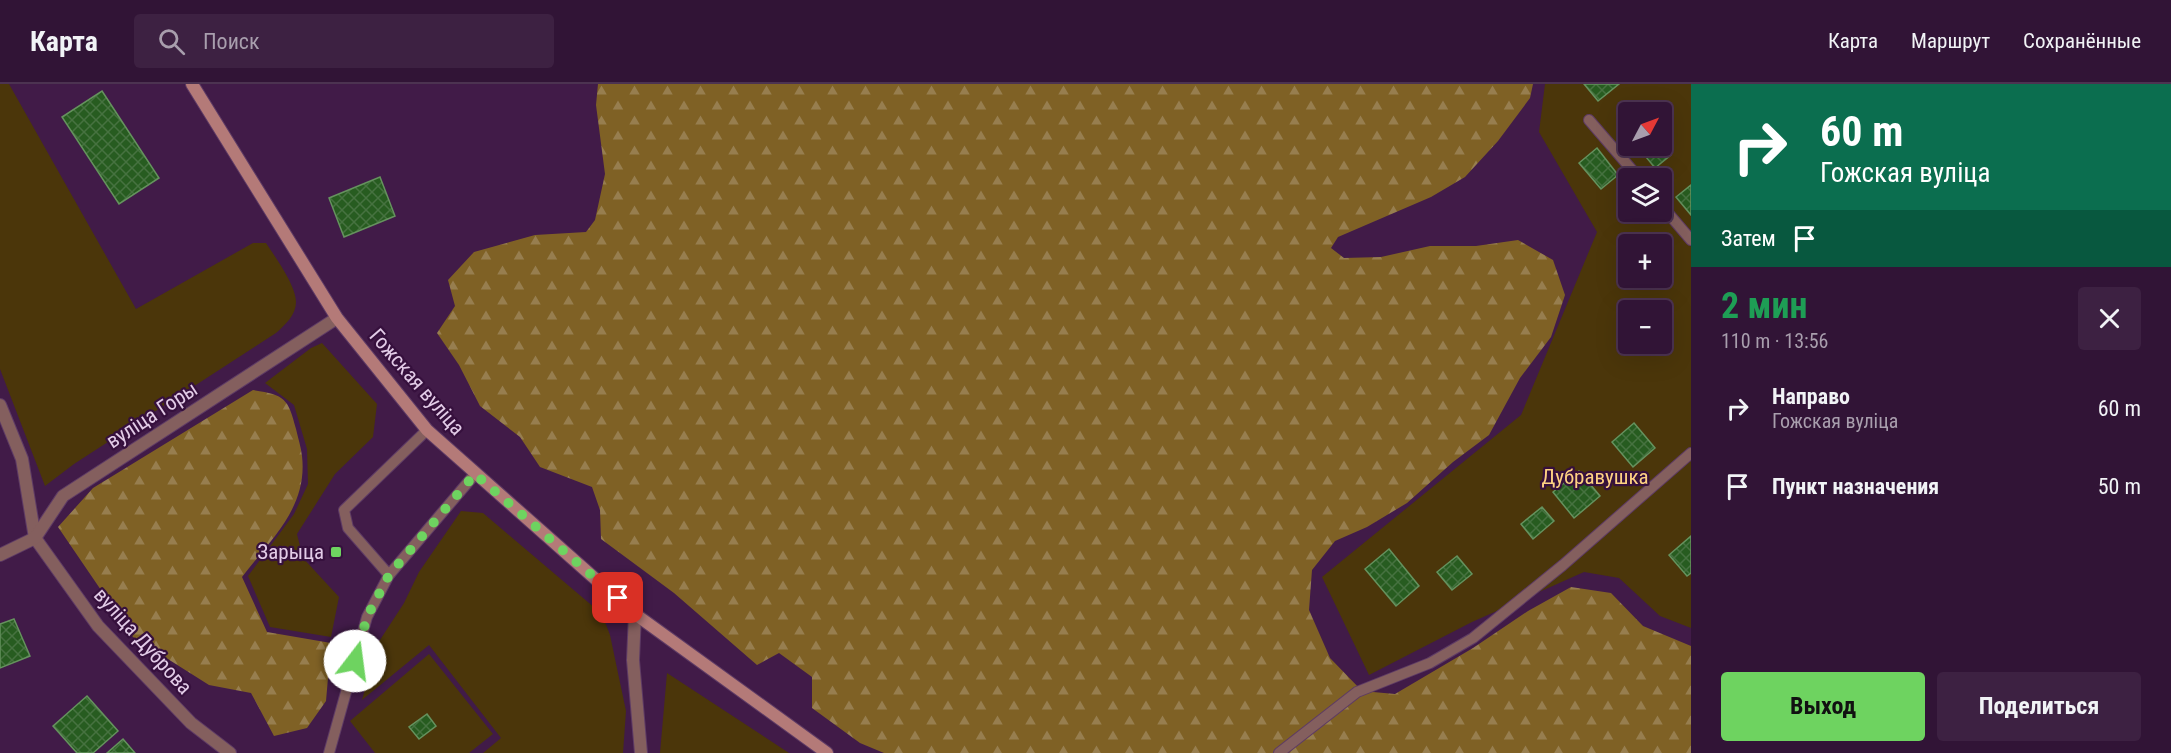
<!DOCTYPE html>
<html lang="ru">
<meta charset="utf-8">
<style>
:root{--surface:#311436;--page:#3d2142;--text:#f1f3f6;--muted:#a89ead;--line:#4c3351;--accent:#6ed360}
body{margin:0;font-family:"Roboto Condensed",sans-serif;background:var(--page);color:var(--text);height:100vh;display:flex;flex-direction:column;font-size:22px;white-space:nowrap}
*{box-sizing:border-box;margin:0}
p{font-size:20px;color:var(--muted)}
.icon{flex:none;width:33px;height:33px;fill:none;stroke:currentColor;stroke-width:2;stroke-linecap:round;stroke-linejoin:round}
.map{position:relative;flex:1;overflow:hidden}
.drawer{display:flex;flex-direction:column;background:var(--surface);width:480px}
.drawer>*{flex:none}
.hud{background:#0b6e4f;color:#fff;overflow:hidden}
.needle{width:39px;rotate:49deg}
.tools{position:absolute;left:1618px;top:18px;display:grid;gap:12px}
.tools a{display:grid;place-items:center;width:54px;height:54px;border-radius:6px;background:var(--surface);box-shadow:0 6px 24px #0002,0 0 0 2px var(--line);font-size:30px}
.pin{position:absolute;display:grid;place-items:center;width:51px;height:51px;color:#fff;margin:-26px;border-radius:12px;box-shadow:0 3px 9px #0006}
.me{position:absolute;width:66px;margin:-33px;rotate:15deg;stroke-linejoin:round;filter:drop-shadow(0 0 4px #0008)}
.turn{display:flex;align-items:center;gap:21px;height:126px;padding:0 30px;font-size:27px}
.turn .icon{width:78px;height:78px;stroke-width:2.5}
.turn b{display:block;font-size:42px;line-height:51px}
.then{display:flex;align-items:center;height:57px;padding:0 30px;background:#0003;gap:12px;font-size:22px}
.round{display:grid;place-items:center;flex:none;width:63px;height:63px;border-radius:6px;background:var(--page)}
.overview{display:flex;align-items:center;justify-content:space-between;height:102px;padding:0 30px}
h1{font-size:36px;font-weight:700;line-height:45px;color:#1e9e55}
.button{display:flex;gap:12px;margin-top:auto;padding:12px 30px}
.button a{flex:1;height:69px;border-radius:6px;background:var(--accent);color:#111;font-size:24px;font-weight:700;line-height:69px;text-align:center}
.button a+a{background:var(--page);color:var(--text)}
ul{padding:0;list-style:none}
li{display:flex;align-items:center;gap:18px;height:78px;padding:0 30px}
li div{flex:1}
li b{display:block;font-size:22px}
li em{font-style:normal}
header{display:flex;align-items:center;gap:36px;box-sizing:border-box;height:84px;padding:0 30px;background:var(--surface);border-bottom:2px solid var(--line)}
header strong{font-size:28px}
nav{display:flex;gap:33px;margin-inline-start:auto;font-size:21px}
.search{width:420px;height:54px;background:var(--page);display:flex;align-items:center;gap:15px;box-sizing:border-box;padding:0 21px;border-radius:6px;color:var(--muted);font-size:22px}
main{display:flex;flex:1;min-height:0}
.map>svg:first-child{display:block}
</style>
<header>
<strong>Карта</strong>
<div class="search"><svg class="icon" aria-label="search" viewBox="0 0 24 24"><circle cx="10" cy="10" r="6"/><path d="M15 15l6 6"/></svg>Поиск</div>
<nav><a>Карта</a><a>Маршрут</a><a>Сохранённые</a></nav>
</header>
<main>
<div class="map">
<svg width="1691" height="669" viewBox="0 0 1691 669">
<defs>
<pattern id="forest-firs" width="22" height="20" patternUnits="userSpaceOnUse" patternTransform="scale(1.5)"><rect width="22" height="20" fill="#7f6125"/><path d="M5 1l3.5 6h-7zM16 11l3.5 6h-7z" fill="#977e4f"/></pattern>
<pattern id="building-cross-hatch" width="8" height="8" patternUnits="userSpaceOnUse" patternTransform="scale(1.5)"><rect width="8" height="8" fill="#275c20"/><path d="M0 0l8 8M0 8l8-8" fill="none" stroke="#467240"/></pattern>
</defs>
<rect width="100%" height="100%" fill="#411b48"/>
<g fill="#4b360a" fill-rule="evenodd">
<path d="M0,0H9L136,225L253,159H266C275,173 296,201 296,218C296,231 285,241 276,249L74,380L45,402L0,285Z"/>
<path d="M1545,0H1691V544L1660,532L1619,494L1584,488L1472,538L1369,591L1322,493L1521,331L1597,148L1539,48ZM1629,28H1662V62H1629ZM1629,94H1662V128H1629ZM1629,160H1662V194H1629ZM1629,226H1662V260H1629Z"/>
<polygon points="322,259 377,320 373,353 335,390 297,450 303,474 339,513 331,553 270,543 248,492 294,430 308,400 307,365 294,321 265,299 311,264"/>
<polygon points="461,427 483,429 602,530 610,551 626,627 623,669 483,669 501,654 429,561 362,616 378,559 404,519 419,488"/>
<polygon points="429,570 493,650 469,669 375,669 350,637"/>
<polygon points="667,589 789,669 660,669"/>
</g>
<g fill="url(#forest-firs)">
<polygon points="598,0 1533,0 1530,14 1498,57 1465,93 1431,113 1338,153 1331,164 1344,174 1381,173 1430,162 1476,162 1518,156 1553,176 1565,211 1551,253 1520,294 1489,351 1453,378 1407,419 1367,443 1335,457 1312,486 1309,526 1330,574 1362,607 1395,610 1473,564 1528,527 1571,503 1611,509 1643,542 1691,562 1691,669 884,669 860,659 812,624 812,593 779,569 757,581 674,509 601,455 600,426 592,403 540,383 520,353 480,322 459,281 437,249 455,222 448,196 474,168 535,151 586,148 595,136 605,90 596,21"/>
<path d="M253,306C285,311 288,314 296,345C298,354 301,363 302,372C308,424 270,456 242,493L267,548L331,559L326,617L307,644L274,652L251,609L209,601L133,553L58,443L93,404Z"/>
</g>
<g fill="url(#building-cross-hatch)" stroke="#65925e" stroke-width="1.5">
<polygon points="1584,0 1619,0 1598,17"/>
<polygon points="102,7 159,94 119,120 62,33"/>
<polygon points="1662,61 1671,71 1655,84 1637,62"/>
<polygon points="1597,64 1618,91 1601,105 1579,79"/>
<polygon points="380,93 395,132 344,153 329,114"/>
<polygon points="1691,101 1691,131 1676,113"/>
<polygon points="1634,339 1655,364 1633,383 1612,358"/>
<polygon points="1579,387 1600,412 1574,434 1553,408"/>
<polygon points="1542,423 1554,437 1533,455 1521,440"/>
<polygon points="1691,452 1691,489 1687,492 1669,471"/>
<polygon points="1389,465 1419,502 1396,522 1365,485"/>
<polygon points="1457,472 1472,490 1452,506 1437,488"/>
<polygon points="14,535 30,572 0,584 0,540"/>
<polygon points="87,612 118,647 93,669 77,669 53,642"/>
<polygon points="427,630 436,642 419,655 409,643"/>
<polygon points="123,655 135,669 107,669"/>
</g>
<g fill="none" stroke-linecap="round" stroke-linejoin="round">
<g stroke="#5e3b65" stroke-width="12">
<g id="lane">
<polyline points="1589,36 1639,94"/>
<polyline points="1662,122 1691,156"/>
<polyline points="389,491 348,444 344,426 427,346"/>
<polyline points="329,669 367,533 389,491 475,390"/>
<polyline points="1279,669 1357,608 1430,579 1473,554 1563,481 1691,369"/>
</g>
</g>
<g stroke="#5e3b65" stroke-width="14">
<g id="street">
<polyline points="0,321 22,375 35,454 98,542 191,639 230,669"/>
<polyline points="0,471 35,454 63,412 337,234"/>
<polyline points="635,530 633,576 641,669"/>
</g>
</g>
<g stroke="#5e3b65" stroke-width="14">
<polyline id="secondary" points="192,0 337,234 427,346 635,530 827,669"/>
</g>
<use href="#lane" stroke="#845f5e" stroke-width="10"/>
<use href="#street" stroke="#845f5e" stroke-width="12"/>
<use href="#secondary" stroke="#b47a78" stroke-width="12"/>
</g>
<g fill="none" stroke-linecap="round" stroke-linejoin="round">
<polyline stroke="#6ed360" stroke-width="10" stroke-dasharray="0 18" points="355,577 367,533 389,491 475,390 618,514"/>
</g>
<rect fill="#6ed360" stroke="#36103d" stroke-width="2" x="330" y="462" width="12" height="12" rx="3"/>
<g text-anchor="middle" stroke-width="4.5" stroke-linejoin="round" paint-order="stroke">
<g font-size="21" fill="#e3cce8" stroke="#36103d">
<text transform="translate(417 298) rotate(49)" y="7">Гожская вуліца</text>
<text transform="translate(152 331) rotate(-33)" y="7">вуліца Горы</text>
<text transform="translate(143 557) rotate(48)" y="7">вуліца Дуброва</text>
</g>
<g font-size="21" fill="#fed282" stroke="#36103d">
<text x="1595" y="400">Дубравушка</text>
</g>
<g font-size="21" fill="#e3cce8" stroke="#36103d" text-anchor="end">
<text x="324" y="475">Зарыца</text>
</g>
</g>
</svg>
<div class="tools">
<a><svg class="needle" viewBox="-14 -14 28 28"><path d="M0-13l5 13h-10z" fill="#e53935"/><path d="M0 13l5-13h-10z" fill="#a89ead"/></svg></a>
<a><svg class="icon" aria-label="layers" viewBox="0 0 24 24"><path d="M12 4l9 5-9 5-9-5zM3 14l9 5 9-5"/></svg></a>
<a>+</a>
<a>−</a>
</div>
<div class="pin" style="left:618px;top:514px;background:#d93025"><svg class="icon" aria-label="arrive" viewBox="0 0 24 24"><path d="M6 21V4h12l-3 4 3 4H6"/></svg></div>
<svg class="me" style="left:355px;top:577px" viewBox="-20 -20 40 40"><circle r="19" fill="#fff"/><path d="M0-13L10 11 0 6-10 11z" fill="#6ed360"/></svg>
</div>
<section class="drawer">
<div class="hud">
<div class="turn"><svg class="icon" aria-label="right" viewBox="0 0 24 24"><path d="M7 20v-9h11M14 6l5 5-5 5"/></svg><div><b>60 m</b>Гожская вуліца</div></div>
<div class="then">Затем<svg class="icon" aria-label="arrive" viewBox="0 0 24 24"><path d="M6 21V4h12l-3 4 3 4H6"/></svg></div>
</div>
<div class="overview"><div><h1>2 мин</h1><p>110 m · 13:56</p></div><a class="round"><svg class="icon" aria-label="close" viewBox="0 0 24 24"><path d="M6 6l12 12M18 6L6 18"/></svg></a></div>
<ul>
<li><svg class="icon" aria-label="right" viewBox="0 0 24 24"><path d="M7 20v-9h11M14 6l5 5-5 5"/></svg><div><b>Направо</b><p>Гожская вуліца</p></div><em>60 m</em></li>
<li><svg class="icon" aria-label="arrive" viewBox="0 0 24 24"><path d="M6 21V4h12l-3 4 3 4H6"/></svg><div><b>Пункт назначения</b></div><em>50 m</em></li>
</ul>
<div class="button"><a>Выход</a><a>Поделиться</a></div>
</section>
</main>
